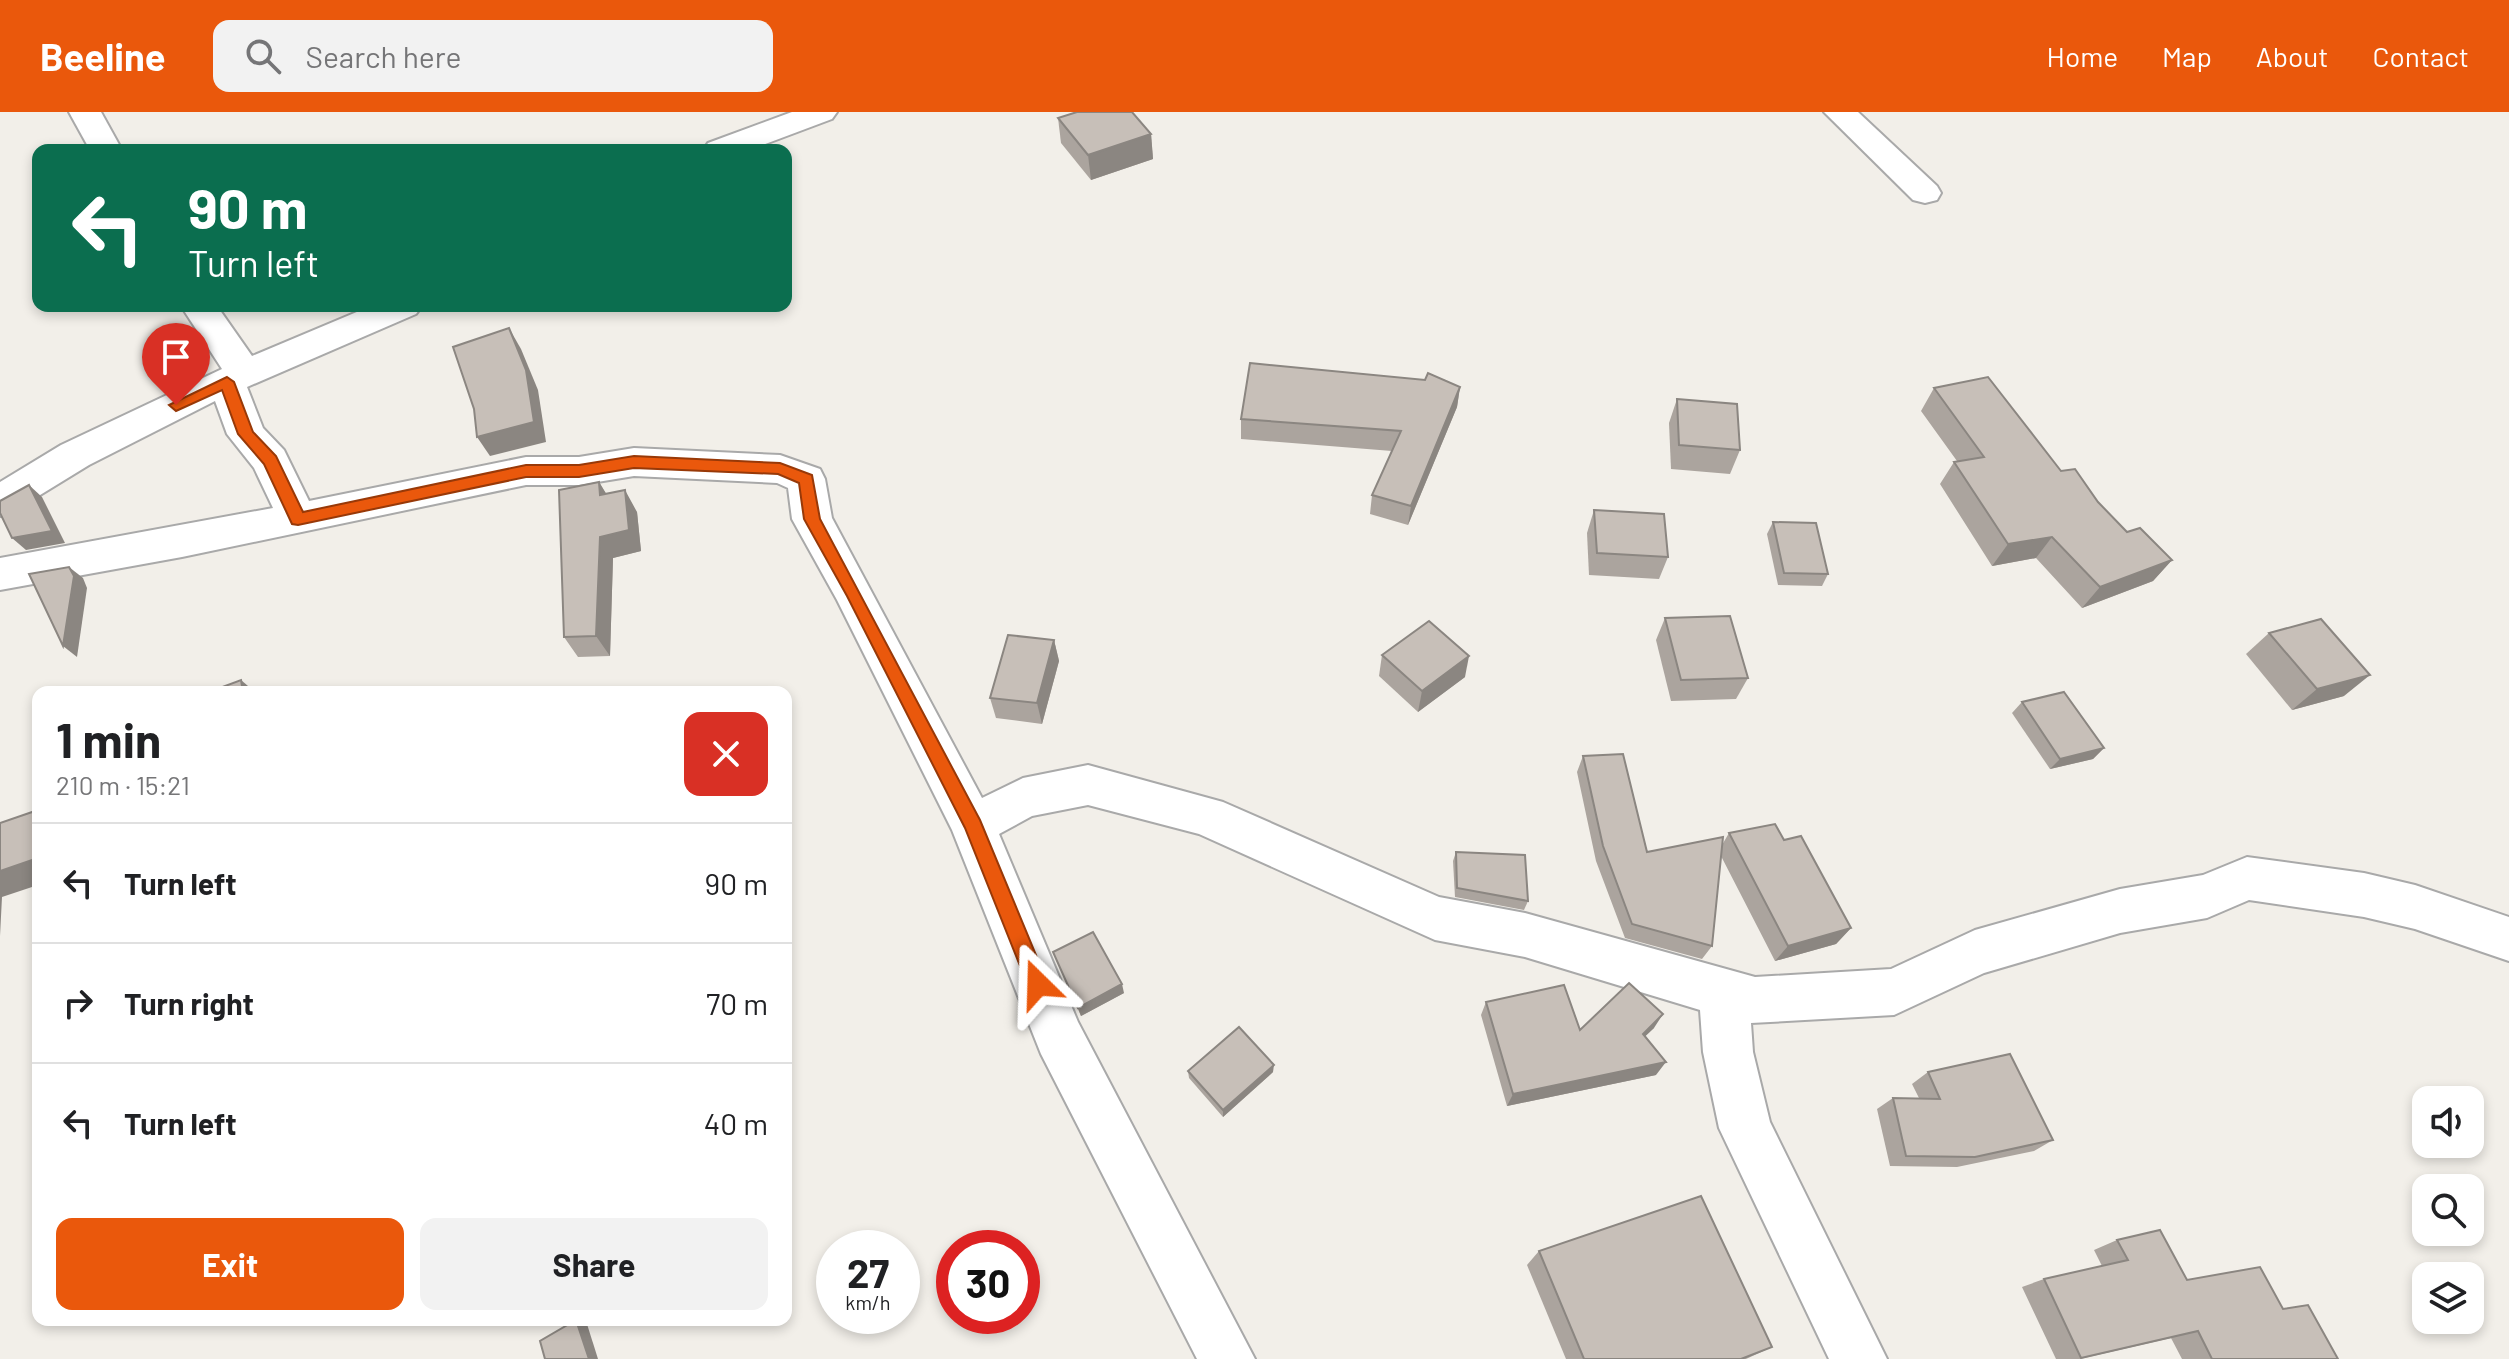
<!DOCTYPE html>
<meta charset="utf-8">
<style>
:root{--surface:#fff;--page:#f2f2f2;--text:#202124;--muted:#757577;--line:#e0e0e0;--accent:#ea580c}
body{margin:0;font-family:Barlow,sans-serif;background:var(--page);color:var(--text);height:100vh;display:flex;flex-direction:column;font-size:30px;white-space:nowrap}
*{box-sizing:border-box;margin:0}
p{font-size:26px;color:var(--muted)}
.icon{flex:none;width:44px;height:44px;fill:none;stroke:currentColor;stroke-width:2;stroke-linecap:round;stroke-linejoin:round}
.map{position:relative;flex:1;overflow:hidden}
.sheet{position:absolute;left:32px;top:574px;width:760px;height:640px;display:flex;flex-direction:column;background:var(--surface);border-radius:16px;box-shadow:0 4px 12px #0003}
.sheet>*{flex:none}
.hud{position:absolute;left:32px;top:32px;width:760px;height:168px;border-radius:16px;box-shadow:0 4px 12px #0003;background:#0b6e4f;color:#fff;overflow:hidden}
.controls{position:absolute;left:2412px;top:974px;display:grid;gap:16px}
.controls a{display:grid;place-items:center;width:72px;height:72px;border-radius:16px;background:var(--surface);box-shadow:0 4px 12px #0003;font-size:40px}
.speed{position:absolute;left:816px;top:1118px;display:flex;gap:16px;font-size:40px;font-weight:700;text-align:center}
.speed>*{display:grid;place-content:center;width:104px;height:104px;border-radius:50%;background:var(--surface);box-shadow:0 4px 12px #0003;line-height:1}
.speed small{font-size:20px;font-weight:400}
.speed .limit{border:12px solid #d22;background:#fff;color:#111}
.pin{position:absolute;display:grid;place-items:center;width:68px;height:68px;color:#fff;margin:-82px -34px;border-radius:50% 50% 50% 0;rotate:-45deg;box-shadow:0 0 8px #0007}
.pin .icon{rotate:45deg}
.me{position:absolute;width:88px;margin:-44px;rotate:338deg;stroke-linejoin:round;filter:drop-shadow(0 0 6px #0008)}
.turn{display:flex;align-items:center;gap:28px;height:168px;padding:0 24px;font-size:36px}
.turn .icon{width:104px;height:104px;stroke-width:2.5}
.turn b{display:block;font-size:56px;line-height:68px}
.round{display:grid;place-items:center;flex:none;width:84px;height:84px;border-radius:16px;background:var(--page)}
.head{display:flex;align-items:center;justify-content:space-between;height:136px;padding:0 24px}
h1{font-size:48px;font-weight:700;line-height:60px}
.action{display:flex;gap:16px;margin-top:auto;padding:16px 24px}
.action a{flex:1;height:92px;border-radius:16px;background:var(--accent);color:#fff;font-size:32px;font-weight:700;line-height:92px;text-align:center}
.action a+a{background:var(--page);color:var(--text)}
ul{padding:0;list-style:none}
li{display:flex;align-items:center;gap:24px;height:120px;padding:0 24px;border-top:2px solid var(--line)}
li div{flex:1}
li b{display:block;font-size:30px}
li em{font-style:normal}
header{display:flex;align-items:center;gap:48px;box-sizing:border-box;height:112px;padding:0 40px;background:var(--accent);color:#fff}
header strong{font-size:38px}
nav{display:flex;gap:44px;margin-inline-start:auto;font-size:28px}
.search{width:560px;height:72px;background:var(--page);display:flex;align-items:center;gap:20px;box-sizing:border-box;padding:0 28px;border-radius:16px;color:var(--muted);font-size:30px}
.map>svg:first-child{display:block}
</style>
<header>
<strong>Beeline</strong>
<div class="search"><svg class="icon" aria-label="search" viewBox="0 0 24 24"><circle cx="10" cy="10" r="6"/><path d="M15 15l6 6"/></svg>Search here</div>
<nav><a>Home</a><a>Map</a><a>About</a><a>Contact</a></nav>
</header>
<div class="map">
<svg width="2509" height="1247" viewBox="0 0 2509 1247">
<rect width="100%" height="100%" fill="#f2efe9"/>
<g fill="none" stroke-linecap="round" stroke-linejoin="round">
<g stroke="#a9a9a9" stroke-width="4">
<g id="street">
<polygon points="69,0 101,0 122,38 90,38"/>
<polygon points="792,0 837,0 832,7 749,38 703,38 708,31"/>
<polygon points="1824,0 1858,0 1937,74 1941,81 1937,88 1925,91 1913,88"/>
<polygon points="181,194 217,194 252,244 371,194 422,194 416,202 247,275 263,316 284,338 309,389 526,345 579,345 634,336 780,343 820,357 825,367 832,406 982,686 1023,666 1088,653 1223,690 1439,785 1525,801 1755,865 1891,857 1975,818 2120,777 2203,763 2247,745 2364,761 2415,773 2509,805 2509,849 2415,817 2364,805 2249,788 2207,806 2120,821 1984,861 1894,903 1751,911 1753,940 1770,1010 1887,1247 1829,1247 1719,1016 1703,940 1700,898 1525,845 1435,828 1199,722 1088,693 1032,704 999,722 1078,910 1255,1247 1197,1247 1041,942 952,718 837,488 792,407 788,376 777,371 634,364 579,373 526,373 182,445 0,478 0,446 273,396 254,356 227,322 215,289 89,353 14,399 0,404 0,370 61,333 222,257"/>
</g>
</g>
<use href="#street" fill="#fff" fill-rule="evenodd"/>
</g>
<g fill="#aba49e">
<polygon points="1058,6 1151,22 1153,47 1091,68 1061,31"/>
<polygon points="1460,275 1457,295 1408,413 1370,402 1372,383 1392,339 1241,327 1241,307"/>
<polygon points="1934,276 2061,359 2098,390 2127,420 2172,448 2153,469 2082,496 2036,446 1992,454 1940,372 1954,350 1957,349 1921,299"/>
<polygon points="1677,287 1740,338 1730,362 1671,357 1669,311"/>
<polygon points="599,370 606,382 637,400 641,439 613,446 610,544 578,545 564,525"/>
<polygon points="1594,398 1668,445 1659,467 1589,463 1587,421"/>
<polygon points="1773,410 1828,462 1822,474 1778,473 1767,422"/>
<polygon points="1665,506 1748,566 1736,587 1671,589 1656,528"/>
<polygon points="2269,521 2344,584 2292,598 2246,542"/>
<polygon points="1054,528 1059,549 1042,612 996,606 990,586"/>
<polygon points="1382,543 1465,565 1418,600 1379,564"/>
<polygon points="2022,590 2104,636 2093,647 2050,657 2012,601"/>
<polygon points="1583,644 1647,740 1722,733 1729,721 1784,728 1851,816 1836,832 1775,849 1721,744 1712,834 1702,847 1625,826 1596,749 1577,660"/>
<polygon points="1456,740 1528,789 1524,798 1455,785 1453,749"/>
<polygon points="1053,840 1124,881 1081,904"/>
<polygon points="1486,890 1580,918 1654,916 1645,924 1656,963 1507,994 1481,903"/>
<polygon points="1188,959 1273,960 1223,1005 1189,966"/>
<polygon points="1928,960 2053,1028 2034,1039 1957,1055 1890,1054 1877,997 1893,986 1919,986 1912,972"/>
<polygon points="2117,1128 2187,1168 2283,1197 2338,1247 2182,1247 2171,1226 2080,1247 2056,1247 2022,1175 2044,1167 2102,1154 2094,1138"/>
<polygon points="1539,1139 1772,1235 1746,1247 1566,1247 1527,1153"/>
</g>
<g fill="#8b8681">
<polygon points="1151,22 1153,47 1091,68 1088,43"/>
<polygon points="509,216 521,237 538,278 546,330 490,344 477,325"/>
<polygon points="1460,275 1457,295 1408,413 1411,394"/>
<polygon points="599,370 612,391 600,383"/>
<polygon points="29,373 42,385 65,431 26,438 12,426"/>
<polygon points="625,378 637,400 641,439 613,446 610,544 596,524 600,425"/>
<polygon points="2052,425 2036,446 1992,454 2008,432"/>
<polygon points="2172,448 2153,469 2082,496 2100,475"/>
<polygon points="69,455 83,466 87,476 77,545 63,534"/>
<polygon points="1054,528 1059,549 1042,612 1037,591"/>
<polygon points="1469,544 1465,565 1418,600 1422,579"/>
<polygon points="2370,563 2344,584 2292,598 2317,577"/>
<polygon points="241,568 255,580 243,580"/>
<polygon points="2104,636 2093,647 2050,657 2060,647"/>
<polygon points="38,746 38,773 2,785 0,824 0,759"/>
<polygon points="1851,816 1836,832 1775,849 1788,834"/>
<polygon points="1122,872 1124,881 1081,904 1078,896"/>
<polygon points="1663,902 1654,916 1634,935 1643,922"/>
<polygon points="1666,950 1656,963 1507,994 1513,982"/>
<polygon points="1274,953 1273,960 1223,1005 1223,998"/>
<polygon points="576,1208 587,1212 598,1247 589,1247"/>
</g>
<g fill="#c7bfb8" stroke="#8b8681" stroke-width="2">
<polygon points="1077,0 1132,0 1151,22 1088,43 1058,6"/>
<polygon points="509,216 526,258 534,310 477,325 474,297 453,235"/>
<polygon points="1250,251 1425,268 1428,261 1460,275 1411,394 1372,383 1401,319 1241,307"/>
<polygon points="1988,265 2061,359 2075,357 2098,390 2127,420 2140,416 2172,448 2100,475 2052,425 2008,432 1954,350 1984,345 1934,276"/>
<polygon points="1677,287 1737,292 1740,338 1679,333"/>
<polygon points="599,370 600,383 625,378 629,418 600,425 596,524 564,525 559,378"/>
<polygon points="29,373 52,419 12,426 0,401 0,389"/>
<polygon points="1594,398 1664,402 1668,445 1597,441"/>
<polygon points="1773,410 1816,411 1828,462 1784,461"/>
<polygon points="69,455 74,464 63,534 29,462"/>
<polygon points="1730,504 1748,566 1681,568 1665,506"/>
<polygon points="2321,507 2370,563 2317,577 2269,521"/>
<polygon points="1429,509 1469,544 1422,579 1382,543"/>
<polygon points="1008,523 1054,528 1037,591 990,586"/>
<polygon points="241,568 243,580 209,580"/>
<polygon points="2064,580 2104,636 2060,647 2022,590"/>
<polygon points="1623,642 1647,740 1723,725 1712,834 1632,812 1603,734 1583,644"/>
<polygon points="38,698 38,746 0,759 0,711"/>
<polygon points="1775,712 1784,728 1801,724 1851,816 1788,834 1729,721"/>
<polygon points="1456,740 1525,743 1528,789 1457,776"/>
<polygon points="1093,820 1122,872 1078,896 1053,840"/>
<polygon points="1629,871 1663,902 1643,922 1666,950 1513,982 1486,890 1564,873 1580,918"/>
<polygon points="1239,915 1274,953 1223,998 1188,959"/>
<polygon points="2010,942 2053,1028 1975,1045 1906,1044 1893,986 1940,987 1928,960"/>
<polygon points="1701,1084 1772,1235 1741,1247 1584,1247 1539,1139"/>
<polygon points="2160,1118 2187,1168 2260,1155 2283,1197 2308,1193 2338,1247 2212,1247 2198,1219 2081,1246 2044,1167 2128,1148 2117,1128"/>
<polygon points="576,1208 589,1247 545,1247 540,1229"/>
</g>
<polygon fill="#ea580c" stroke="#983908" stroke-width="2" points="227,265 234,270 253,320 276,344 303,400 526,353 579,353 634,344 780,351 812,363 820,407 980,708 1048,872 1045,879 1038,882 1030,879 965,716 847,484 804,407 799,371 778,362 634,356 579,365 526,365 298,413 292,412 264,352 238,322 222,278 176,299 169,293"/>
</svg>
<div class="controls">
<a><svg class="icon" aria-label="sound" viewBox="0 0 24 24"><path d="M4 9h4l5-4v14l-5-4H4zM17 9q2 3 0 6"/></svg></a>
<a><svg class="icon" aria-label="search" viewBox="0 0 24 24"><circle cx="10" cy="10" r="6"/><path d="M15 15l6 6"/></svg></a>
<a><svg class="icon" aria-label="layers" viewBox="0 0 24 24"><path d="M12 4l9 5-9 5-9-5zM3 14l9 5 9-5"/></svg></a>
</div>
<div class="speed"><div>27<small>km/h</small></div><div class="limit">30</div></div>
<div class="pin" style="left:176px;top:293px;background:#d93025"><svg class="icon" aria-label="arrive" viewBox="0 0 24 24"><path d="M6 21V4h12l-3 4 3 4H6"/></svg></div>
<svg class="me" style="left:1038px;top:872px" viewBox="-20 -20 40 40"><path d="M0-17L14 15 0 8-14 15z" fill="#ea580c" stroke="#fff" stroke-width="4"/></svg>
<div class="hud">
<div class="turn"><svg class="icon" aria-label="left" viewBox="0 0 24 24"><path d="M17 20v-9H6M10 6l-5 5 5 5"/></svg><div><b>90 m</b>Turn left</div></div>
</div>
<section class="sheet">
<div class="head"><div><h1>1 min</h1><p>210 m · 15:21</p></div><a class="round" style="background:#d93025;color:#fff"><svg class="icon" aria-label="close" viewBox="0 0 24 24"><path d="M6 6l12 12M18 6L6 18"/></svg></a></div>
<ul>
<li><svg class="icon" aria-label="left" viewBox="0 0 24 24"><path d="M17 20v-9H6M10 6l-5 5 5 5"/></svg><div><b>Turn left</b></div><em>90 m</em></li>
<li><svg class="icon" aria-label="right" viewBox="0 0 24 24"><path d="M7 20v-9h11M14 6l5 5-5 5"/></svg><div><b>Turn right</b></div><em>70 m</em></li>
<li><svg class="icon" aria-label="left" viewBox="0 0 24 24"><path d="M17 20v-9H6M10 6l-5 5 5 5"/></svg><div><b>Turn left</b></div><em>40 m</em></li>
</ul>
<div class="action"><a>Exit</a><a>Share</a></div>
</section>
</div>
